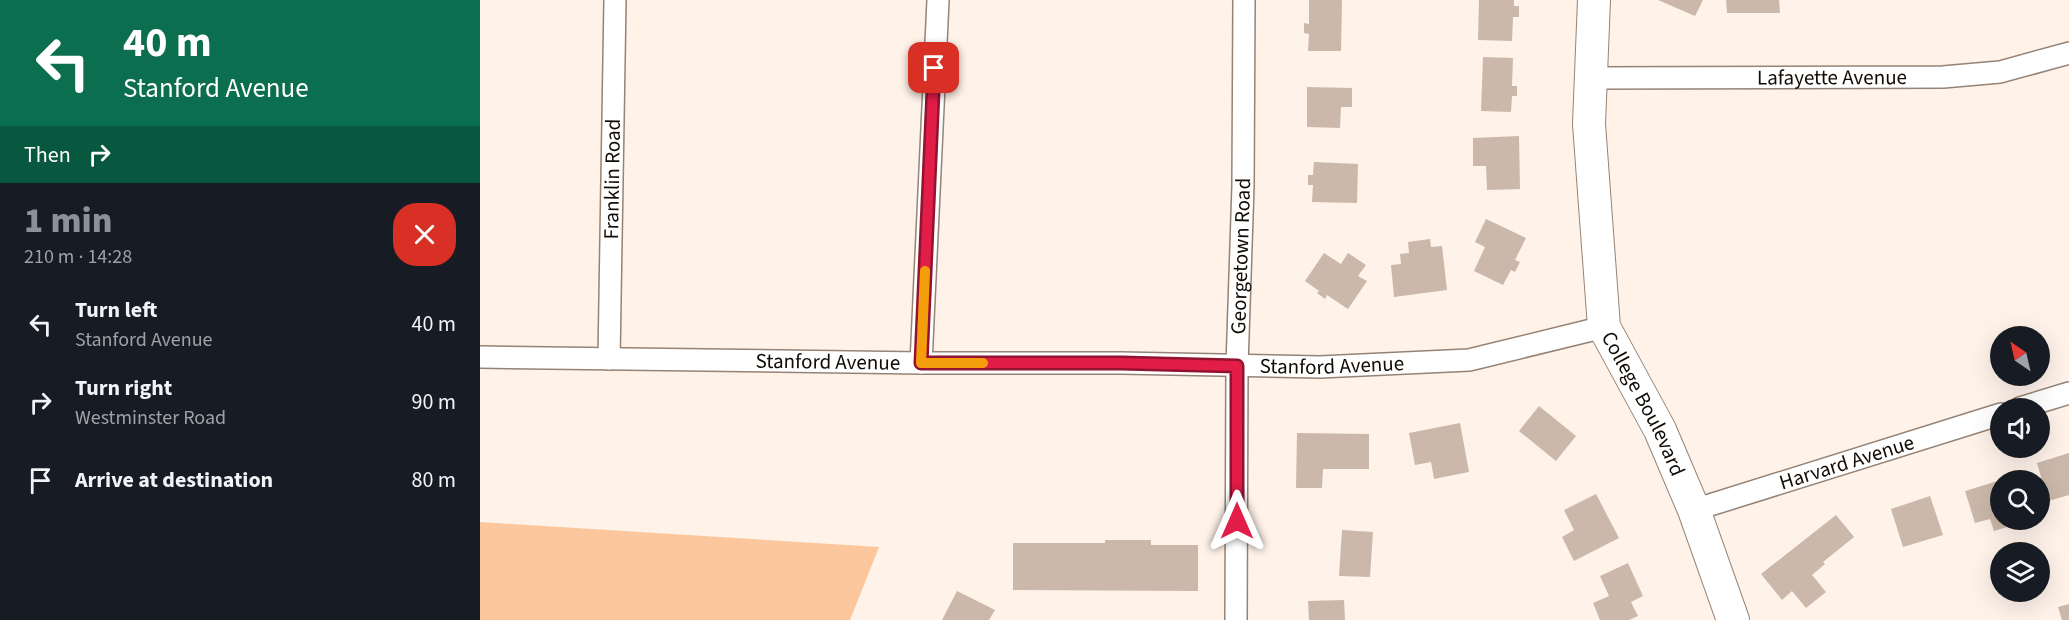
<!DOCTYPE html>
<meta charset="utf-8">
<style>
:root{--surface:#171b24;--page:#20242c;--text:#f1f3f6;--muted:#9ea1a6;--accent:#8c9099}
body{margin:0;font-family:"Source Sans 3",sans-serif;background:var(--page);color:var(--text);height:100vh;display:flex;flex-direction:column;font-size:22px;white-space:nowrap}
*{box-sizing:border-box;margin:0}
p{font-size:20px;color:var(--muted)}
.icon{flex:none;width:33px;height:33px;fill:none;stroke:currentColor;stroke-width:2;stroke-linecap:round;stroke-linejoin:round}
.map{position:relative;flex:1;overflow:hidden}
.side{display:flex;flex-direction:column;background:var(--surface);width:480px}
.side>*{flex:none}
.banner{background:#0b6e4f;color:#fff;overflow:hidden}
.needle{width:39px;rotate:326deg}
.controls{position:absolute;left:1510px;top:326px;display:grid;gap:12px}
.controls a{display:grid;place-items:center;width:60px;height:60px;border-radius:50%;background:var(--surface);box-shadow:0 6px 24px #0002;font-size:30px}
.pin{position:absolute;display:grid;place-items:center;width:51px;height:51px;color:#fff;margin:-26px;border-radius:12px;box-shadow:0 3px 9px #0006}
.me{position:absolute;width:66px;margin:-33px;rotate:0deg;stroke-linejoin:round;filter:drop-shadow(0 0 4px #0008)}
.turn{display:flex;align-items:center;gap:21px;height:126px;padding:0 24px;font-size:27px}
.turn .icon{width:78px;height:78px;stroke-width:2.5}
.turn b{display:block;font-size:42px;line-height:51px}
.then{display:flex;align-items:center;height:57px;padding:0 24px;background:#0003;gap:12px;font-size:22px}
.round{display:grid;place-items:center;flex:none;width:63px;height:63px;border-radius:24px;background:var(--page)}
.headline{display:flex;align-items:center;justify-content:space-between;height:102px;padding:0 24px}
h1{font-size:36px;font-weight:800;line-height:45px;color:var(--accent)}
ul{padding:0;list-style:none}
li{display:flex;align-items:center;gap:18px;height:78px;padding:0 24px}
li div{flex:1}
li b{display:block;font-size:22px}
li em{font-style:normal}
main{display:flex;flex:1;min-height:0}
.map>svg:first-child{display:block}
</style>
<main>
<section class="side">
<div class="banner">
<div class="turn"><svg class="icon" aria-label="left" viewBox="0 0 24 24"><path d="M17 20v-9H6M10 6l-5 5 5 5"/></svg><div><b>40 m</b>Stanford Avenue</div></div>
<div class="then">Then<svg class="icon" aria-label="right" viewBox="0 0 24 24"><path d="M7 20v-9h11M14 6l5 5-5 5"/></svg></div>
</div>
<div class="headline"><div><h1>1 min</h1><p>210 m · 14:28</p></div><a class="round" style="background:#d93025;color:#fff"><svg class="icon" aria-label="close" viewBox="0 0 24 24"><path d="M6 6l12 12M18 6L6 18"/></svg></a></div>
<ul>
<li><svg class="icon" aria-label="left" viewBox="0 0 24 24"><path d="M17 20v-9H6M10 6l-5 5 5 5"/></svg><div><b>Turn left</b><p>Stanford Avenue</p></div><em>40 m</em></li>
<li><svg class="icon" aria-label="right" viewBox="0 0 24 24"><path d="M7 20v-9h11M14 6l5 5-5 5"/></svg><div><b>Turn right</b><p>Westminster Road</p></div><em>90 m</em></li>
<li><svg class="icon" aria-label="arrive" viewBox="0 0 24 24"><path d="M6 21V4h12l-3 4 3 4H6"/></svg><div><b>Arrive at destination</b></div><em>80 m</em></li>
</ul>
</section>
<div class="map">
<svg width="1589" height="620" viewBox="0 0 1589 620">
<rect width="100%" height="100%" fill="#fef2e9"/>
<polygon fill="#fcc79d" points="0,522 399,547 370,620 0,620"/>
<g fill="#cbb8aa">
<polygon points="829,0 862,0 861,51 828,51 829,34 824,33 824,23 829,24"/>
<polygon points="999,0 1034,0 1034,6 1039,6 1039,17 1033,17 1032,41 998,40"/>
<polygon points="1178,0 1223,0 1215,16"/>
<polygon points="1246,0 1299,0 1300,13 1247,13"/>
<polygon points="1003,57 1033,58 1032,86 1037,86 1037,96 1032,96 1031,112 1001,111"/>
<polygon points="827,87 872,88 872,107 861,107 860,128 827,127"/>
<polygon points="1039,136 1040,189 1007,190 1006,166 993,166 993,138"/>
<polygon points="834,162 878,164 877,203 832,202 833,185 828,185 828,175 833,175"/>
<polygon points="1006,219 1046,238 1035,260 1040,262 1035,272 1031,270 1023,285 994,271 1005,247 995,242"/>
<polygon points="950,239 951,247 962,246 967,290 914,297 911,265 921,264 920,254 929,253 928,242"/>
<polygon points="844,253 861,264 868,253 886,265 878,276 887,281 868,309 847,295 845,299 837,293 839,291 825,281"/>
<polygon points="1059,406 1096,436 1076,461 1039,431"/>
<polygon points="980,423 989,472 954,479 951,462 935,465 929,433"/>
<polygon points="817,433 889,434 889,469 843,469 842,488 816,488"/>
<polygon points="1589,453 1589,495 1568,501 1557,463"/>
<polygon points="1521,480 1521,519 1536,519 1537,524 1514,531 1510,519 1495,523 1485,491"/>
<polygon points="1116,494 1139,538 1094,561 1082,537 1094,530 1084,510"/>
<polygon points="1450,496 1463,535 1423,547 1411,509"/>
<polygon points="1356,515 1374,537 1343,562 1345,564 1332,575 1346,592 1326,608 1312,591 1302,600 1281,574"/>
<polygon points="862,530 893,532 890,577 859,576"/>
<polygon points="625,540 671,540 671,545 718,545 718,591 533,590 533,543 625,543"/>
<polygon points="1148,563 1163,596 1151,602 1158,616 1149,620 1120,620 1113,603 1129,596 1120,576"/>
<polygon points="477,591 515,610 509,620 462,620"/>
<polygon points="864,600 865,620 829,620 828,601"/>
<polygon points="1589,604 1589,620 1582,620 1578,607"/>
</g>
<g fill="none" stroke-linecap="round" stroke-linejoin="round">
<g stroke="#958376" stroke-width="24">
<g id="street">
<path id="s1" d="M1112,78L1463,77L1520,72L1589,53"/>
<path id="s2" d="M0,357L441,363H641L840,367L989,360L1124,327"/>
<path id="s3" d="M129,359L135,0"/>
<polyline points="441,363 458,0"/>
<polyline points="1540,408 1589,393"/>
<path id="s4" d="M1214,510L1521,414"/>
<path id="s5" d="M756,620L757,366L763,186L764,0"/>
</g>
</g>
<g stroke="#958376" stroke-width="34">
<g id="secondary">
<path id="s6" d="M1114,0L1109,124L1124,327L1180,430L1214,510L1253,620"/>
</g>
</g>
<use href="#street" stroke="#fff" stroke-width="21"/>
<use href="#secondary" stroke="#fff" stroke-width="32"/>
</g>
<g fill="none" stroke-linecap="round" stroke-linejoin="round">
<g stroke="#92132f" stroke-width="15">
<polyline id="route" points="454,68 441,363 641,363 757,366 757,521"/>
</g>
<use href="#route" stroke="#e11d48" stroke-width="10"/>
<polyline stroke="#f59e0b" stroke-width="10" points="445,271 441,363 503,363"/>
</g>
<g text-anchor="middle" stroke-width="4.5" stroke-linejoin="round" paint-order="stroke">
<g font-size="21" fill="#110b06" stroke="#fef2e9">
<text dy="7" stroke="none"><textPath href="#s1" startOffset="240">Lafayette Avenue</textPath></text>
<text dy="7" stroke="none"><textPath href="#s3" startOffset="180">Franklin Road</textPath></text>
<text dy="7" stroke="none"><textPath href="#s5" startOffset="364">Georgetown Road</textPath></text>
<text dy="7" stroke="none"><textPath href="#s2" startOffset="348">Stanford Avenue</textPath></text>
<text dy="7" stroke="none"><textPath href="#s2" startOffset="852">Stanford Avenue</textPath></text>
<text dy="7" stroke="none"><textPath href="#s6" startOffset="414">College Boulevard</textPath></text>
<text dy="7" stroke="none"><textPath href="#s4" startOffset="160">Harvard Avenue</textPath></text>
</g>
</g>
</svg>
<div class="controls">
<a><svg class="needle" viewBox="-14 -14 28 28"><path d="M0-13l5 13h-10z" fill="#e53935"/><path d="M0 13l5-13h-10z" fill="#9ea1a6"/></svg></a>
<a><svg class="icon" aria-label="sound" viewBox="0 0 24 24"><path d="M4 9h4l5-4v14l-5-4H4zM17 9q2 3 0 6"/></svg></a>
<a><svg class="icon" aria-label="search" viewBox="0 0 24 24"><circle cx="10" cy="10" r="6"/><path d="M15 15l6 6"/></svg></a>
<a><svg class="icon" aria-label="layers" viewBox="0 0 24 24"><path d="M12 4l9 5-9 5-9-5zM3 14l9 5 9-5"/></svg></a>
</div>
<div class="pin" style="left:454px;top:68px;background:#d93025"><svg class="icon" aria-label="arrive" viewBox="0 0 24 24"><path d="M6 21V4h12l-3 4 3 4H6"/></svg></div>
<svg class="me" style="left:757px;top:521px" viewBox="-20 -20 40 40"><path d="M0-17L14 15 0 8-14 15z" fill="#e11d48" stroke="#fff" stroke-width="4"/></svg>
</div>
</main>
